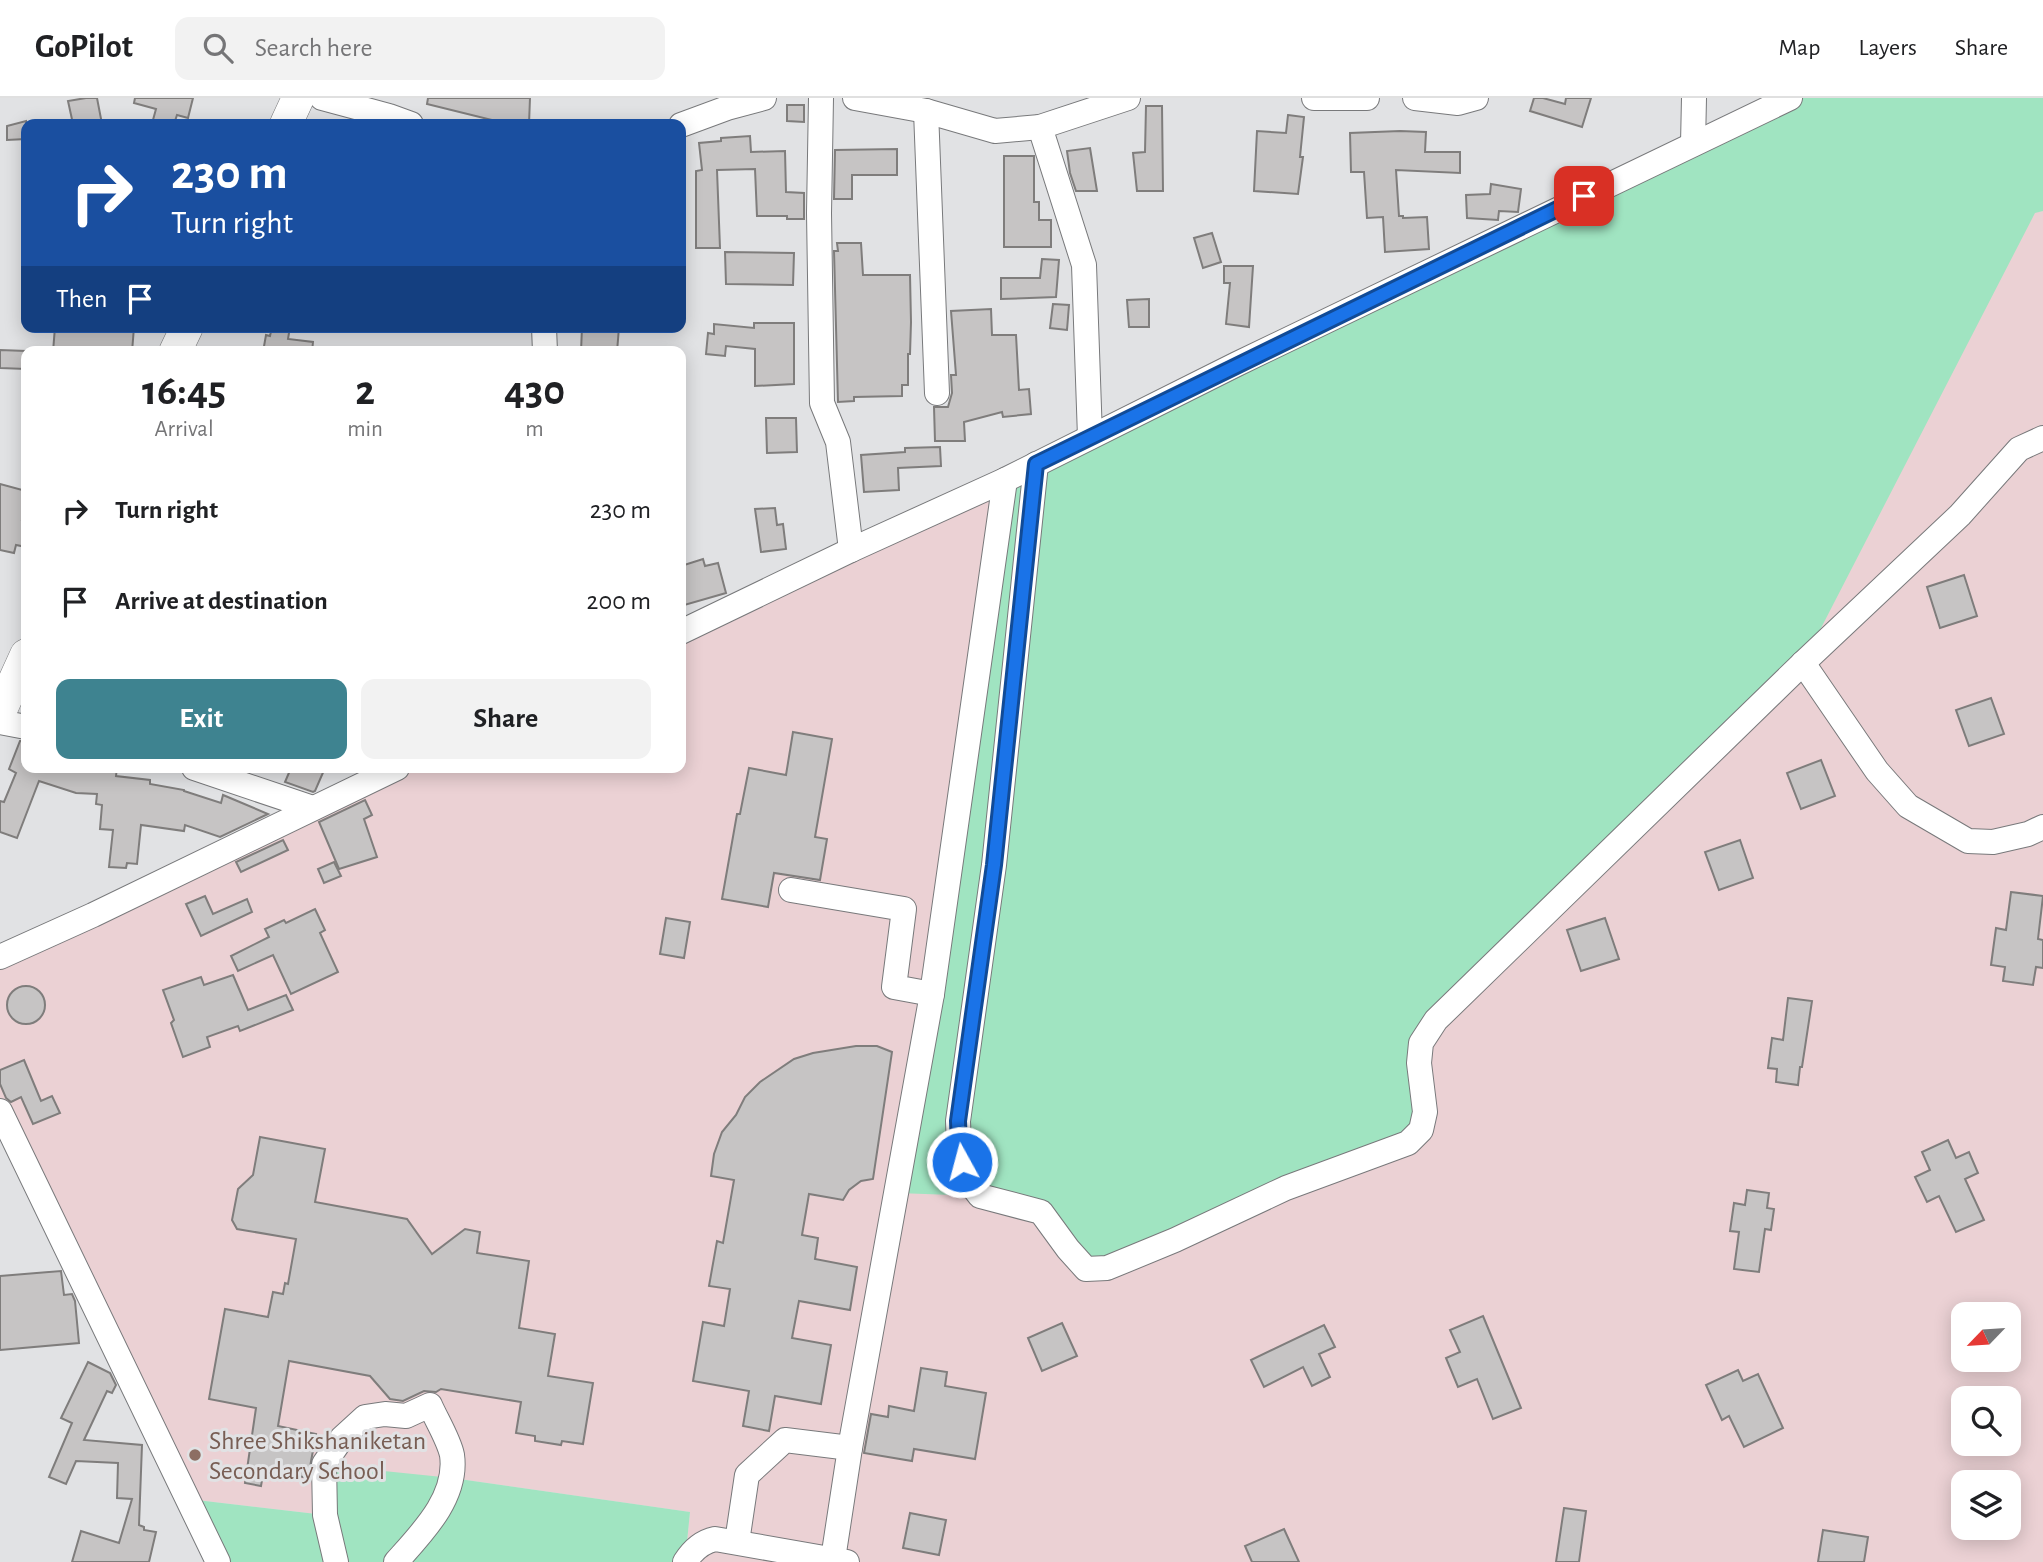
<!DOCTYPE html>
<style>
:root{--surface:#fff;--page:#f2f2f2;--text:#202124;--muted:#757577;--line:#e0e0e0;--accent:#3e8390}
body{margin:0;font-family:"Alegreya Sans",sans-serif;background:var(--page);color:var(--text);height:100vh;display:flex;flex-direction:column;font-size:26px;white-space:nowrap}
*{box-sizing:border-box;margin:0}
p{font-size:23px;color:var(--muted)}
.icon{flex:none;width:38px;height:38px;fill:none;stroke:currentColor;stroke-width:2;stroke-linecap:round;stroke-linejoin:round}
.map{position:relative;flex:1;overflow:hidden}
.panel{position:absolute;left:21px;top:248px;width:665px;height:427px;display:flex;flex-direction:column;background:var(--surface);border-radius:14px;box-shadow:0 4px 18px #0003}
.panel>*{flex:none}
.guide{position:absolute;left:21px;top:21px;width:665px;height:214px;border-radius:14px;box-shadow:0 4px 18px #0003;background:#1a4fa0;color:#fff;overflow:hidden}
.needle{width:46px;rotate:245deg}
.tools{position:absolute;left:1951px;top:1204px;display:grid;gap:14px}
.tools a{display:grid;place-items:center;width:70px;height:70px;border-radius:14px;background:var(--surface);box-shadow:0 4px 18px #0003;font-size:35px}
.pin{position:absolute;display:grid;place-items:center;width:60px;height:60px;color:#fff;margin:-30px;border-radius:14px;box-shadow:0 4px 10px #0006}
.me{position:absolute;width:77px;margin:-38px;rotate:353deg;stroke-linejoin:round;filter:drop-shadow(0 0 5px #0008)}
.turn{display:flex;align-items:center;gap:24px;height:147px;padding:0 35px;font-size:32px}
.turn .icon{width:91px;height:91px;stroke-width:2.5}
.turn b{display:block;font-size:49px;line-height:60px}
.then{display:flex;align-items:center;height:66px;padding:0 35px;background:#0003;gap:14px;font-size:26px}
.eta{display:flex;justify-content:space-evenly;align-items:center;height:119px;text-align:center}
.eta b{font-size:42px;font-weight:700;line-height:49px}
.action{display:flex;gap:14px;margin-top:auto;padding:14px 35px}
.action a{flex:1;height:80px;border-radius:14px;background:var(--accent);color:#fff;font-size:28px;font-weight:700;line-height:80px;text-align:center}
.action a+a{background:var(--page);color:var(--text)}
ul{padding:0;list-style:none}
li{display:flex;align-items:center;gap:21px;height:91px;padding:0 35px}
li div{flex:1}
li b{display:block;font-size:26px}
li em{font-style:normal}
header{display:flex;align-items:center;gap:42px;box-sizing:border-box;height:98px;padding:0 35px;background:var(--surface);border-bottom:2px solid var(--line)}
header strong{font-size:33px}
nav{display:flex;gap:38px;margin-inline-start:auto;font-size:24px}
.search{width:490px;height:63px;background:var(--page);display:flex;align-items:center;gap:18px;box-sizing:border-box;padding:0 24px;border-radius:14px;color:var(--muted);font-size:26px}
.map>svg:first-child{display:block}
</style>
<header>
<strong>GoPilot</strong>
<div class="search"><svg class="icon" aria-label="search" viewBox="0 0 24 24"><circle cx="10" cy="10" r="6"/><path d="M15 15l6 6"/></svg>Search here</div>
<nav><a>Map</a><a>Layers</a><a>Share</a></nav>
</header>
<div class="map">
<svg width="2043" height="1464" viewBox="0 0 2043 1464">
<rect width="100%" height="100%" fill="#e1e2e4"/>
<path fill="#ebd1d4" fill-rule="evenodd" d="M2043,113V1464H685L690,1414L452,1380L325,1417L188,1401L0,1013V859L397,670H681V534L1005,382L1419,965L2035,114ZM1964,1216H2009V1262H1964ZM1964,1300H2009V1346H1964ZM1964,1384H2009V1430H1964Z"/>
<g fill="#a0e4c1">
<polygon points="1790,0 2043,0 2043,113 2035,115 1803,565 1436,922 1421,1032 1086,1171 1041,1114 980,1098 897,1095 1005,382"/>
<polygon points="335,1368 452,1380 690,1414 685,1464 218,1464 188,1401 325,1417"/>
</g>
<g fill="#c6c4c4" stroke="#7f7d7c" stroke-width="2">
<polygon points="86,0 97,0 102,26 73,26 68,3"/>
<polygon points="135,0 193,0 188,20 177,17 174,26 153,22 156,11 134,5"/>
<polygon points="428,0 530,0 529,26 508,26 427,6"/>
<polygon points="1534,0 1543,0 1565,6 1566,0 1591,0 1582,29 1530,13"/>
<polygon points="787,7 804,7 804,24 787,23"/>
<polygon points="1146,8 1162,8 1163,93 1137,93 1133,55 1145,54"/>
<polygon points="1288,17 1304,19 1300,59 1303,59 1298,96 1254,93 1257,33 1286,35"/>
<polygon points="26,23 26,41 7,42 7,28"/>
<polygon points="1400,33 1426,34 1425,54 1460,54 1460,75 1396,72 1399,118 1403,118 1403,120 1427,119 1429,151 1385,154 1383,119 1367,120 1364,74 1351,74 1350,35"/>
<polygon points="750,38 751,54 785,53 786,94 804,95 804,121 787,121 787,118 757,118 755,71 717,72 720,150 696,150 696,73 702,72 699,45 721,43 721,40"/>
<polygon points="1090,50 1097,93 1076,93 1070,75 1067,53"/>
<polygon points="897,51 897,77 852,77 852,101 834,101 835,52"/>
<polygon points="1004,58 1034,58 1034,104 1039,104 1039,122 1051,122 1051,149 1004,149"/>
<polygon points="1491,86 1521,91 1518,114 1499,113 1498,122 1467,120 1466,97 1490,96"/>
<polygon points="1212,135 1221,164 1203,170 1194,140"/>
<polygon points="837,145 861,145 863,177 910,177 911,224 910,256 908,256 908,287 902,287 902,298 854,299 854,303 838,304 834,153 838,153"/>
<polygon points="725,154 794,155 793,187 726,186"/>
<polygon points="1042,161 1059,162 1056,199 1001,201 1001,180 1040,180"/>
<polygon points="1224,168 1253,168 1249,229 1226,226 1230,185 1224,185"/>
<polygon points="1149,201 1149,229 1129,229 1127,202"/>
<polygon points="1053,206 1069,207 1067,232 1050,230"/>
<polygon points="991,211 992,237 1016,237 1019,292 1029,291 1031,316 1003,319 1002,314 964,324 965,343 935,343 934,309 948,309 952,295 951,277 956,277 951,213"/>
<polygon points="754,225 794,225 794,286 755,288 755,251 726,248 725,258 706,256 708,235 714,236 714,226 754,230"/>
<polygon points="55,229 134,229 132,254 53,254"/>
<polygon points="272,229 290,229 288,241 313,244 312,254 263,254 266,237 270,238"/>
<polygon points="582,229 619,229 617,254 581,254"/>
<polygon points="0,252 26,253 26,271 0,270"/>
<polygon points="766,320 796,320 797,354 767,355"/>
<polygon points="940,349 941,368 898,370 899,392 864,394 861,357 905,354 905,350"/>
<polygon points="0,386 26,393 26,406 22,422 26,423 26,449 16,447 14,455 0,452"/>
<polygon points="775,410 777,427 783,426 786,451 761,454 755,411"/>
<polygon points="703,461 705,468 718,465 726,495 681,508 681,468"/>
<polygon points="1964,477 1977,518 1940,530 1927,489"/>
<polygon points="1991,600 2004,636 1969,648 1956,612"/>
<polygon points="793,634 832,641 815,739 827,741 820,782 774,775 768,809 722,801 737,716 740,716 749,670 786,677"/>
<polygon points="20,643 26,643 26,670 117,670 116,678 150,682 150,686 184,692 184,693 221,705 223,697 268,716 220,739 185,727 184,733 141,727 137,766 127,765 126,770 109,769 113,732 100,731 102,707 96,706 97,696 76,695 39,683 17,740 0,734 0,703 4,704 16,675 9,671"/>
<polygon points="1821,662 1835,698 1801,711 1787,675"/>
<polygon points="291,670 325,670 315,693 313,694 285,684"/>
<polygon points="365,702 372,717 364,721 377,759 339,771 319,724"/>
<polygon points="283,742 288,752 241,774 236,764"/>
<polygon points="1740,742 1753,780 1719,792 1705,754"/>
<polygon points="334,764 341,778 324,785 318,771"/>
<polygon points="2011,794 2043,798 2038,841 2043,842 2043,870 2036,869 2033,887 2003,883 2005,869 1991,867 1996,830 2006,832"/>
<polygon points="205,798 213,816 247,801 252,814 201,838 186,806"/>
<polygon points="315,811 325,832 320,835 338,874 291,896 273,857 238,873 231,858 269,839 265,831 284,822 286,825"/>
<polygon points="666,820 690,824 684,860 660,856"/>
<polygon points="1605,820 1619,861 1581,873 1567,832"/>
<polygon points="233,877 248,912 286,897 293,912 240,933 238,928 207,939 210,949 183,959 171,925 174,922 163,892 201,879 204,887"/>
<circle cx="26" cy="907" r="19"/>
<polygon points="1788,900 1812,903 1802,969 1800,969 1798,987 1776,984 1777,971 1768,970 1772,940 1783,942"/>
<polygon points="856,948 877,948 892,954 873,1081 861,1083 849,1092 843,1102 809,1096 802,1137 818,1140 815,1161 857,1169 850,1212 799,1203 792,1240 831,1247 821,1306 775,1298 769,1333 743,1328 749,1293 693,1283 703,1224 724,1228 730,1191 709,1188 717,1143 723,1145 734,1082 711,1078 714,1056 722,1034 736,1017 745,999 760,984 794,961 813,955"/>
<polygon points="24,962 41,1003 52,998 60,1015 33,1026 21,999 11,1004 6,1000 0,986 0,972"/>
<polygon points="260,1039 325,1051 315,1104 407,1121 432,1156 465,1131 480,1134 477,1155 529,1163 519,1230 555,1236 548,1278 593,1285 583,1346 562,1343 561,1347 535,1343 535,1338 516,1335 521,1304 441,1291 436,1294 424,1293 403,1303 390,1301 370,1278 289,1263 278,1328 316,1336 308,1380 264,1371 261,1388 245,1385 256,1310 209,1301 225,1211 268,1219 273,1194 283,1196 285,1185 288,1186 296,1141 237,1131 232,1122 238,1091 253,1077"/>
<polygon points="1948,1042 1956,1060 1969,1054 1978,1075 1965,1081 1984,1122 1956,1134 1939,1098 1927,1104 1915,1079 1930,1072 1922,1054"/>
<polygon points="1747,1092 1769,1095 1767,1110 1774,1111 1771,1132 1765,1131 1759,1174 1734,1171 1739,1134 1730,1133 1734,1105 1745,1107"/>
<polygon points="61,1173 64,1197 72,1196 75,1203 79,1245 0,1252 0,1178"/>
<polygon points="1483,1218 1521,1310 1493,1321 1477,1281 1458,1289 1446,1260 1460,1254 1450,1232"/>
<polygon points="1062,1225 1077,1258 1042,1273 1028,1240"/>
<polygon points="1324,1227 1335,1249 1319,1256 1330,1279 1312,1288 1303,1269 1264,1289 1251,1262"/>
<polygon points="88,1264 110,1275 116,1287 112,1295 107,1293 84,1342 142,1347 139,1427 144,1429 144,1432 156,1434 149,1464 72,1464 81,1433 119,1445 132,1401 117,1400 118,1365 76,1363 66,1386 49,1379 72,1325 61,1320"/>
<polygon points="921,1270 947,1274 945,1288 986,1295 975,1361 914,1351 912,1363 864,1355 871,1316 888,1319 889,1308 914,1313"/>
<polygon points="1738,1272 1743,1283 1758,1276 1783,1330 1744,1349 1729,1318 1722,1322 1706,1287"/>
<polygon points="1564,1410 1586,1413 1579,1464 1556,1464"/>
<polygon points="910,1415 946,1422 939,1457 903,1450"/>
<polygon points="1284,1431 1299,1464 1252,1464 1245,1448"/>
<polygon points="1823,1432 1868,1439 1864,1464 1818,1464"/>
</g>
<g fill="none" stroke-linecap="round" stroke-linejoin="round">
<g stroke="#78797b" stroke-width="26">
<g id="minor">
<polyline points="322,0 389,18 411,26"/>
<polyline points="821,0 819,115 822,305 838,344 851,452"/>
<polyline points="855,0 926,13 995,33 1040,29 1128,0"/>
<polyline points="1314,0 1367,0"/>
<polyline points="1415,0 1458,5 1476,0"/>
<polyline points="926,13 937,295"/>
<polyline points="681,27 727,10 764,0"/>
<polyline points="1040,29 1084,167 1090,339"/>
<polyline points="1693,46 1694,0"/>
<polyline points="544,229 545,254"/>
<polyline points="1036,366 994,767 958,1023 959,1048 966,1080 980,1098 1041,1114 1068,1151 1086,1171 1107,1170 1175,1142 1286,1090 1408,1045 1421,1032 1425,1014 1419,965 1421,945 1436,922 1803,565 1960,417 2019,351 2043,340"/>
<polyline points="681,534 851,452 1005,382 1237,266 1790,0"/>
<polyline points="1803,565 1877,673 1908,708 1968,743 1993,744 2028,736 2043,729"/>
<polyline points="0,624 26,629"/>
<polyline points="194,670 313,710"/>
<polyline points="791,792 904,811 894,889 932,896"/>
<polyline points="0,859 93,817 397,670"/>
<polyline points="0,1013 218,1464"/>
<polyline points="737,1444 747,1377 785,1342 850,1350"/>
<polyline points="833,1461 850,1350 932,896 1005,382"/>
<path d="M336,1464L325,1417L324,1366L342,1340L365,1319L385,1316L406,1318L430,1307C436,1321 449,1342 452,1357C458,1399 422,1435 396,1464"/>
<path d="M685,1464C692,1453 701,1444 715,1441L847,1464"/>
</g>
</g>
<g stroke="#78797b" stroke-width="33">
<g id="major">
<polyline points="286,26 298,0"/>
<polyline points="175,254 187,229"/>
<polyline points="0,614 26,557"/>
</g>
</g>
<use href="#minor" stroke="#fff" stroke-width="24"/>
<use href="#major" stroke="#fff" stroke-width="32"/>
</g>
<g fill="none" stroke-linecap="round" stroke-linejoin="round">
<g stroke="#114b97" stroke-width="18">
<polyline id="route" points="962,1064 959,1048 958,1023 994,767 1036,366 1584,98"/>
</g>
<use href="#route" stroke="#1a73e8" stroke-width="12"/>
</g>
<circle fill="#8d6e63" stroke="#e1e2e4" stroke-width="2.5" cx="195" cy="1357" r="7"/>
<g text-anchor="middle" stroke-width="6" stroke-linejoin="round" paint-order="stroke">
<g font-size="26" fill="#785e54" stroke="#e1e2e4" text-anchor="start">
<text x="209" y="1351">Shree Shikshaniketan<tspan x="209" dy="30">Secondary School</tspan></text>
</g>
</g>
</svg>
<div class="tools">
<a><svg class="needle" viewBox="-14 -14 28 28"><path d="M0-13l5 13h-10z" fill="#e53935"/><path d="M0 13l5-13h-10z" fill="#757577"/></svg></a>
<a><svg class="icon" aria-label="search" viewBox="0 0 24 24"><circle cx="10" cy="10" r="6"/><path d="M15 15l6 6"/></svg></a>
<a><svg class="icon" aria-label="layers" viewBox="0 0 24 24"><path d="M12 4l9 5-9 5-9-5zM3 14l9 5 9-5"/></svg></a>
</div>
<div class="pin" style="left:1584px;top:98px;background:#d93025"><svg class="icon" aria-label="arrive" viewBox="0 0 24 24"><path d="M6 21V4h12l-3 4 3 4H6"/></svg></div>
<svg class="me" style="left:962px;top:1064px" viewBox="-20 -20 40 40"><circle r="17" fill="#1a73e8" stroke="#fff" stroke-width="3"/><path d="M0-11L8 9 0 5-8 9z" fill="#fff"/></svg>
<div class="guide">
<div class="turn"><svg class="icon" aria-label="right" viewBox="0 0 24 24"><path d="M7 20v-9h11M14 6l5 5-5 5"/></svg><div><b>230 m</b>Turn right</div></div>
<div class="then">Then<svg class="icon" aria-label="arrive" viewBox="0 0 24 24"><path d="M6 21V4h12l-3 4 3 4H6"/></svg></div>
</div>
<section class="panel">
<div class="eta">
<div><b>16:45</b><p>Arrival</p></div>
<div><b>2</b><p>min</p></div>
<div><b>430</b><p>m</p></div>
</div>
<ul>
<li><svg class="icon" aria-label="right" viewBox="0 0 24 24"><path d="M7 20v-9h11M14 6l5 5-5 5"/></svg><div><b>Turn right</b></div><em>230 m</em></li>
<li><svg class="icon" aria-label="arrive" viewBox="0 0 24 24"><path d="M6 21V4h12l-3 4 3 4H6"/></svg><div><b>Arrive at destination</b></div><em>200 m</em></li>
</ul>
<div class="action"><a>Exit</a><a>Share</a></div>
</section>
</div>
